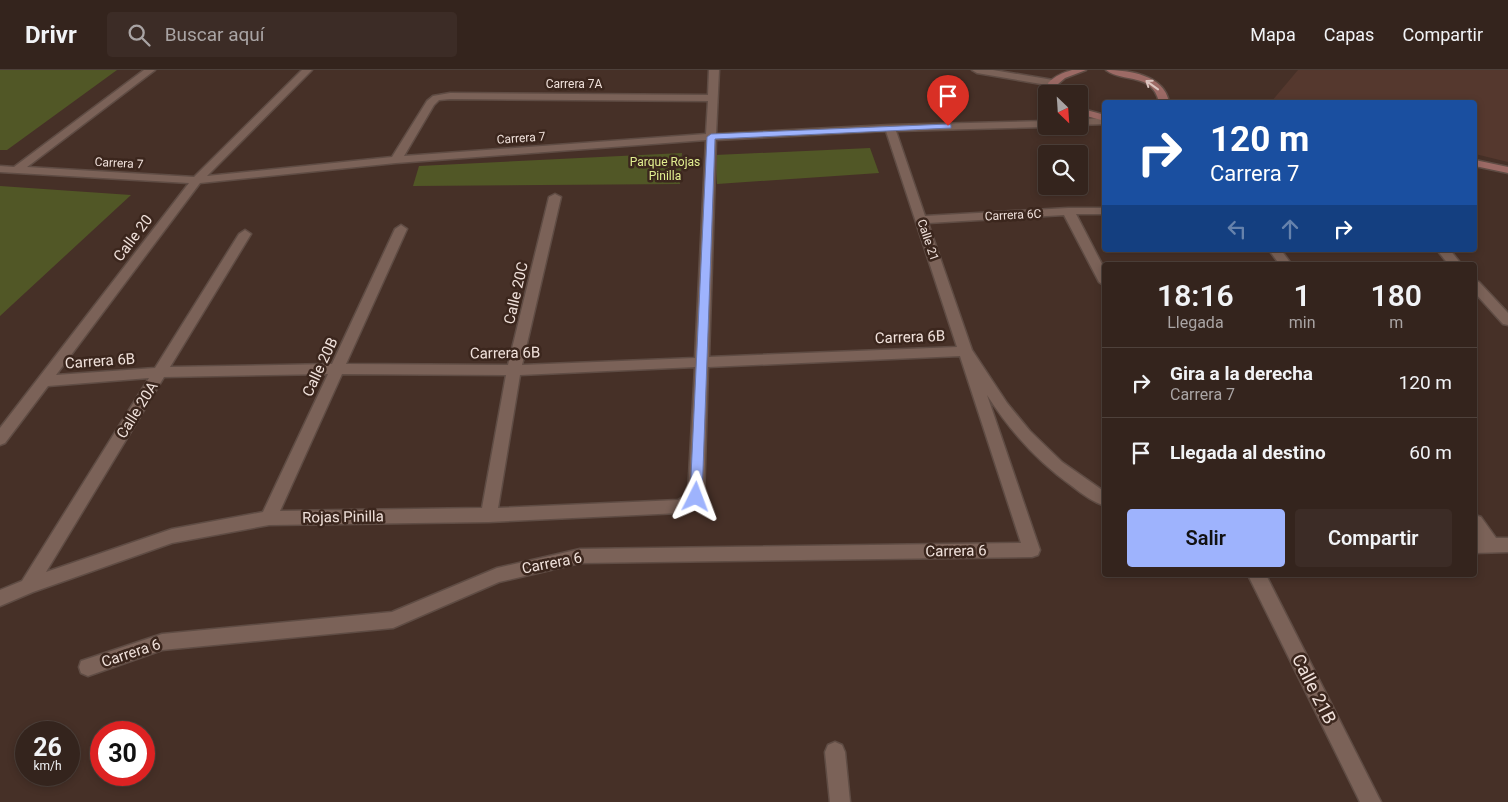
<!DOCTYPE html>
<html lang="es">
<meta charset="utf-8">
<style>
:root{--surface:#34241d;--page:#3c2c26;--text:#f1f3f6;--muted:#a9a4a4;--line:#4e413b;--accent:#9eb3fd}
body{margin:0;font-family:Roboto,sans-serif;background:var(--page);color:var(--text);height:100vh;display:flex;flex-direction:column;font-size:19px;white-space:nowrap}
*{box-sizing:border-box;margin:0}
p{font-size:16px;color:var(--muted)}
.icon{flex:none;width:28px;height:28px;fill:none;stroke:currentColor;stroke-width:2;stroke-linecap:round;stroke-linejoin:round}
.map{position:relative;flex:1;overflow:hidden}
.side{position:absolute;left:1102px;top:192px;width:375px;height:315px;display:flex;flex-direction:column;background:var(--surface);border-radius:5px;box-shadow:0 2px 8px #0003,0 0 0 1px var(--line)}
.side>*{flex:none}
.guide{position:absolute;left:1102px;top:30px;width:375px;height:152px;border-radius:5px;box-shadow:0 2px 8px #0003,0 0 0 1px var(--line);background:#1a4fa0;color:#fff;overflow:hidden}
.needle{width:32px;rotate:155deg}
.tools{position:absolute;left:1038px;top:15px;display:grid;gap:10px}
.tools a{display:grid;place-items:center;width:50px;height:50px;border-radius:5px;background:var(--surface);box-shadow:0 2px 8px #0003,0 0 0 1px var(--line);font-size:25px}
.speed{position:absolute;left:15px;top:651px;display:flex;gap:10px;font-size:25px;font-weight:700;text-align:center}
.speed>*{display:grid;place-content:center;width:65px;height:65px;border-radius:50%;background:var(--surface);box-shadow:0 2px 8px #0003,0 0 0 1px var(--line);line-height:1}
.speed small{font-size:12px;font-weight:400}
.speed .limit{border:8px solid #d22;background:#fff;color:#111}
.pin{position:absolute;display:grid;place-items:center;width:42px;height:42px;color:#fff;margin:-51px -21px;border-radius:50% 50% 50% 0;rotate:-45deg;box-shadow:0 0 5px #0007}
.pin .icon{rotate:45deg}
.me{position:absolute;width:55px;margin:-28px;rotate:3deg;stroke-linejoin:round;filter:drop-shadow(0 0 4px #0008)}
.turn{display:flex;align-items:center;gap:18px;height:105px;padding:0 25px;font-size:22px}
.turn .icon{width:65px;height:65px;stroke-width:2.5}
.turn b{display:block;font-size:35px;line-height:42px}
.lanes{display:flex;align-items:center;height:48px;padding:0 25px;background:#0003;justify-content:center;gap:25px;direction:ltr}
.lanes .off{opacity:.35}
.eta{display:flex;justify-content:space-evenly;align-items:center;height:85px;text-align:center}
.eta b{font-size:30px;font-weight:600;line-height:35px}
.primary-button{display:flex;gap:10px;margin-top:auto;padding:10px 25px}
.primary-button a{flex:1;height:58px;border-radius:5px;background:var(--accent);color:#111;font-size:20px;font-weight:600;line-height:58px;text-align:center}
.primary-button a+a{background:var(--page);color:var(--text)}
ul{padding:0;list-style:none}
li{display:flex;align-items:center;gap:15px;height:70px;padding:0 25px;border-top:1px solid var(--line)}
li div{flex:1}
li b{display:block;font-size:19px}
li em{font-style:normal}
header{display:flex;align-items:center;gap:30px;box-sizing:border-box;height:70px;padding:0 25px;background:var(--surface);border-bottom:1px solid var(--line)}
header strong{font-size:24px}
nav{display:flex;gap:28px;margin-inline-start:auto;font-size:18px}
.search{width:350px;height:45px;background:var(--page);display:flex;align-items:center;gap:12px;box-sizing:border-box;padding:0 18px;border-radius:5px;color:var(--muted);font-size:19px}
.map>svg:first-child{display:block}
</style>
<header>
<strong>Drivr</strong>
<div class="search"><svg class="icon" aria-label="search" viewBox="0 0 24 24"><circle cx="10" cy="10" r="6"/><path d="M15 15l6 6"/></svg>Buscar aquí</div>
<nav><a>Mapa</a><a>Capas</a><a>Compartir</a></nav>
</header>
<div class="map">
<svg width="1508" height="732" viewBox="0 0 1508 732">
<rect width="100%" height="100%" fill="#463027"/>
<polygon fill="#55382e" points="1298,0 1508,0 1508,92 1475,84 1475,32 1271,32"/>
<g fill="#515726">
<polygon points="0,0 117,0 7,80 0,80"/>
<polygon points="870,78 879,103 717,114 715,85"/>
<polygon points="682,83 680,114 413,116 419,96"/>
<polygon points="0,116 131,125 0,246"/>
</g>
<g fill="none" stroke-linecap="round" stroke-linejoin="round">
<g stroke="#5f4c44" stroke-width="3">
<g id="street">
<path d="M144,0H155L27,97L194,107L302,0H312L207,106L392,87L427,31L433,26L450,23L708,25L709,0H719L716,64L890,55L1046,51V56H1049L1046,57L896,61L925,146L1068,138H1105V144H1076L1105,200V216L1099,212L1064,145L928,153L972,280L1007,333L1030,361L1062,392L1105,422V436C1093,432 1082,424 1072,416C1037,391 1010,361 987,325L1040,480L1038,485L1032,487L580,493L499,512L393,558L162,580L88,606L81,603L79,597L81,591L162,564L392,542L497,498L580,479L1021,473L960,286L708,297L704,427C700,435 688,440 680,443L489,452L269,455L172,473L33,522L0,536V520L22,511L149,308L48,316L5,373L0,375V358L189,113L0,102V96L14,97ZM450,29L708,31L706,64L404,86L434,35L439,30ZM886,61L957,277L709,287L716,70ZM706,70L695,288L522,295L561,127L555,124L549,127L508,295L346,294L407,159L401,155L395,159L332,294L170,297L251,164L245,160L239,164L155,298L56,305L200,113L396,93ZM695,297L688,424L678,430L498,438L520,305ZM328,304L263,442L172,459L46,502L164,307ZM342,304L506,305L482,438L280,441Z"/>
<polygon points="972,0 993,0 1053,10 1058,13 1053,16 977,3"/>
<polygon points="1105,48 1105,54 1079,55 1079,49"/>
<polygon points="1269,180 1281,180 1292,195 1280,195"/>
<polygon points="1437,180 1450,180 1462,195 1449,195"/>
<polygon points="1475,211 1479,212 1508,243 1508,255 1503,254 1475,223"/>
<polygon points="1475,445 1481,447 1496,468 1508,468 1508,482 1475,483 1475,469 1478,469 1475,465"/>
<polygon points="1248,505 1266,505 1381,732 1360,732"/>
<polygon points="835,672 842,675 845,682 850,732 830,732 825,682 828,675"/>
</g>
</g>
<g stroke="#5f4c44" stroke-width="3">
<g id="secondary">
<path d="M1072,0H1086L1065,8L1058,14L1061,24H1051L1048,13C1055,6 1062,3 1072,0Z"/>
<path d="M1106,0C1129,0 1164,5 1169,32H1159C1152,2 1123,13 1106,0Z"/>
<polygon points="1079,38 1105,45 1105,51 1079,44"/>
<polygon points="1475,90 1508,97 1508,103 1475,96"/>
</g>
</g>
<use href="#street" fill="#7b6258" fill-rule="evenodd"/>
<use href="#secondary" fill="#9c6a65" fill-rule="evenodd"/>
</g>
<defs><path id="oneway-shaft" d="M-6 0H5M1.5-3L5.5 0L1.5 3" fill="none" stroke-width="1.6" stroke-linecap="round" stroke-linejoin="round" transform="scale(1.25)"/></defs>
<use stroke="#dbc3be" href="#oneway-shaft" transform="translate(1152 15) rotate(-144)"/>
<polygon fill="#9eb3fd" stroke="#6774a4" points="948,54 951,55 951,58 715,69 702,427 700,431 691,431 690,427 707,67 711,64"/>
<g text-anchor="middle" stroke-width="5" stroke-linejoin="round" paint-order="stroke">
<g font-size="12" fill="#f0e1db" stroke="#3b261d">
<text x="574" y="18">Carrera 7A</text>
<text transform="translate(521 68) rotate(-4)" y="4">Carrera 7</text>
<text transform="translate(119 93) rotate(3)" y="4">Carrera 7</text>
<text transform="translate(1013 145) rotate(-3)" y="4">Carrera 6C</text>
<text transform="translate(928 170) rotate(71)" y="4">Calle 21</text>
</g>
<g font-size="12" fill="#e1ee8f" stroke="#3b261d">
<text x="665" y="96">Parque Rojas<tspan x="665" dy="14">Pinilla</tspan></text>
</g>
<g font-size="15" fill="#f0e1db" stroke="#3b261d">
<text transform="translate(133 168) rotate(-53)" y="5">Calle 20</text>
<text transform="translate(516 223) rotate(-77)" y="5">Calle 20C</text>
<text transform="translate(910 267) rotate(-2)" y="5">Carrera 6B</text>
<text transform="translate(505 283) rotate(-1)" y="5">Carrera 6B</text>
<text transform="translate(100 291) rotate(-4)" y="5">Carrera 6B</text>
<text transform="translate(320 297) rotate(-65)" y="5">Calle 20B</text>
<text transform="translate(137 340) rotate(-58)" y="5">Calle 20A</text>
<text transform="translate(343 447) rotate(-1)" y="5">Rojas Pinilla</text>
<text transform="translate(956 481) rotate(-1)" y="5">Carrera 6</text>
<text transform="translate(552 493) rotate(-11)" y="5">Carrera 6</text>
<text transform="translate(131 583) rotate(-18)" y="5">Carrera 6</text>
</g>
<g font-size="18" fill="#f0e1db" stroke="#3b261d">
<text transform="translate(1314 619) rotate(63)" y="6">Calle 21B</text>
</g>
</g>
</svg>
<div class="tools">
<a><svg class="needle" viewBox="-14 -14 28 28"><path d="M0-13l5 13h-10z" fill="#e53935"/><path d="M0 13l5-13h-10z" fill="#a9a4a4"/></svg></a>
<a><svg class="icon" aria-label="search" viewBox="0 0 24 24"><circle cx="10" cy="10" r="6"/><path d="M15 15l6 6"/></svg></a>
</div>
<div class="speed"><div>26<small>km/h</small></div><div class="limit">30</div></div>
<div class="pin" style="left:948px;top:56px;background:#d93025"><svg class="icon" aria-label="arrive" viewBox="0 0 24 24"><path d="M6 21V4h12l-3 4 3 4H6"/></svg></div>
<svg class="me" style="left:696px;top:427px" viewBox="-20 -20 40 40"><path d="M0-17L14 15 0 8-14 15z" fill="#9eb3fd" stroke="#fff" stroke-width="4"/></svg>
<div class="guide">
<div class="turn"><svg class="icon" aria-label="right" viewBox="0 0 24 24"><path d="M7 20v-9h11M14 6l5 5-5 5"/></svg><div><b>120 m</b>Carrera 7</div></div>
<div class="lanes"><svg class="icon off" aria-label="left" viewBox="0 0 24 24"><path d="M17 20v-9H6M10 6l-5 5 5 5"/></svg><svg class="icon off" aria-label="ahead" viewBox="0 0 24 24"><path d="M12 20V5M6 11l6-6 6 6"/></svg><svg class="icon" aria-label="right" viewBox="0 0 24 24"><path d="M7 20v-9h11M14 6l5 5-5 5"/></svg></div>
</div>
<section class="side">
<div class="eta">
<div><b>18:16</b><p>Llegada</p></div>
<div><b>1</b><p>min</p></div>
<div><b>180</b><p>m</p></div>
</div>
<ul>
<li><svg class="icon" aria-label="right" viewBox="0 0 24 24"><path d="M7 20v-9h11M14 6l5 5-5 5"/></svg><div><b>Gira a la derecha</b><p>Carrera 7</p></div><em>120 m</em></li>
<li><svg class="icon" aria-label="arrive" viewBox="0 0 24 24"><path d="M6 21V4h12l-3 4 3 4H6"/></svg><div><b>Llegada al destino</b></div><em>60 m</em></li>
</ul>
<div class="primary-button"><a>Salir</a><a>Compartir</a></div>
</section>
</div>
